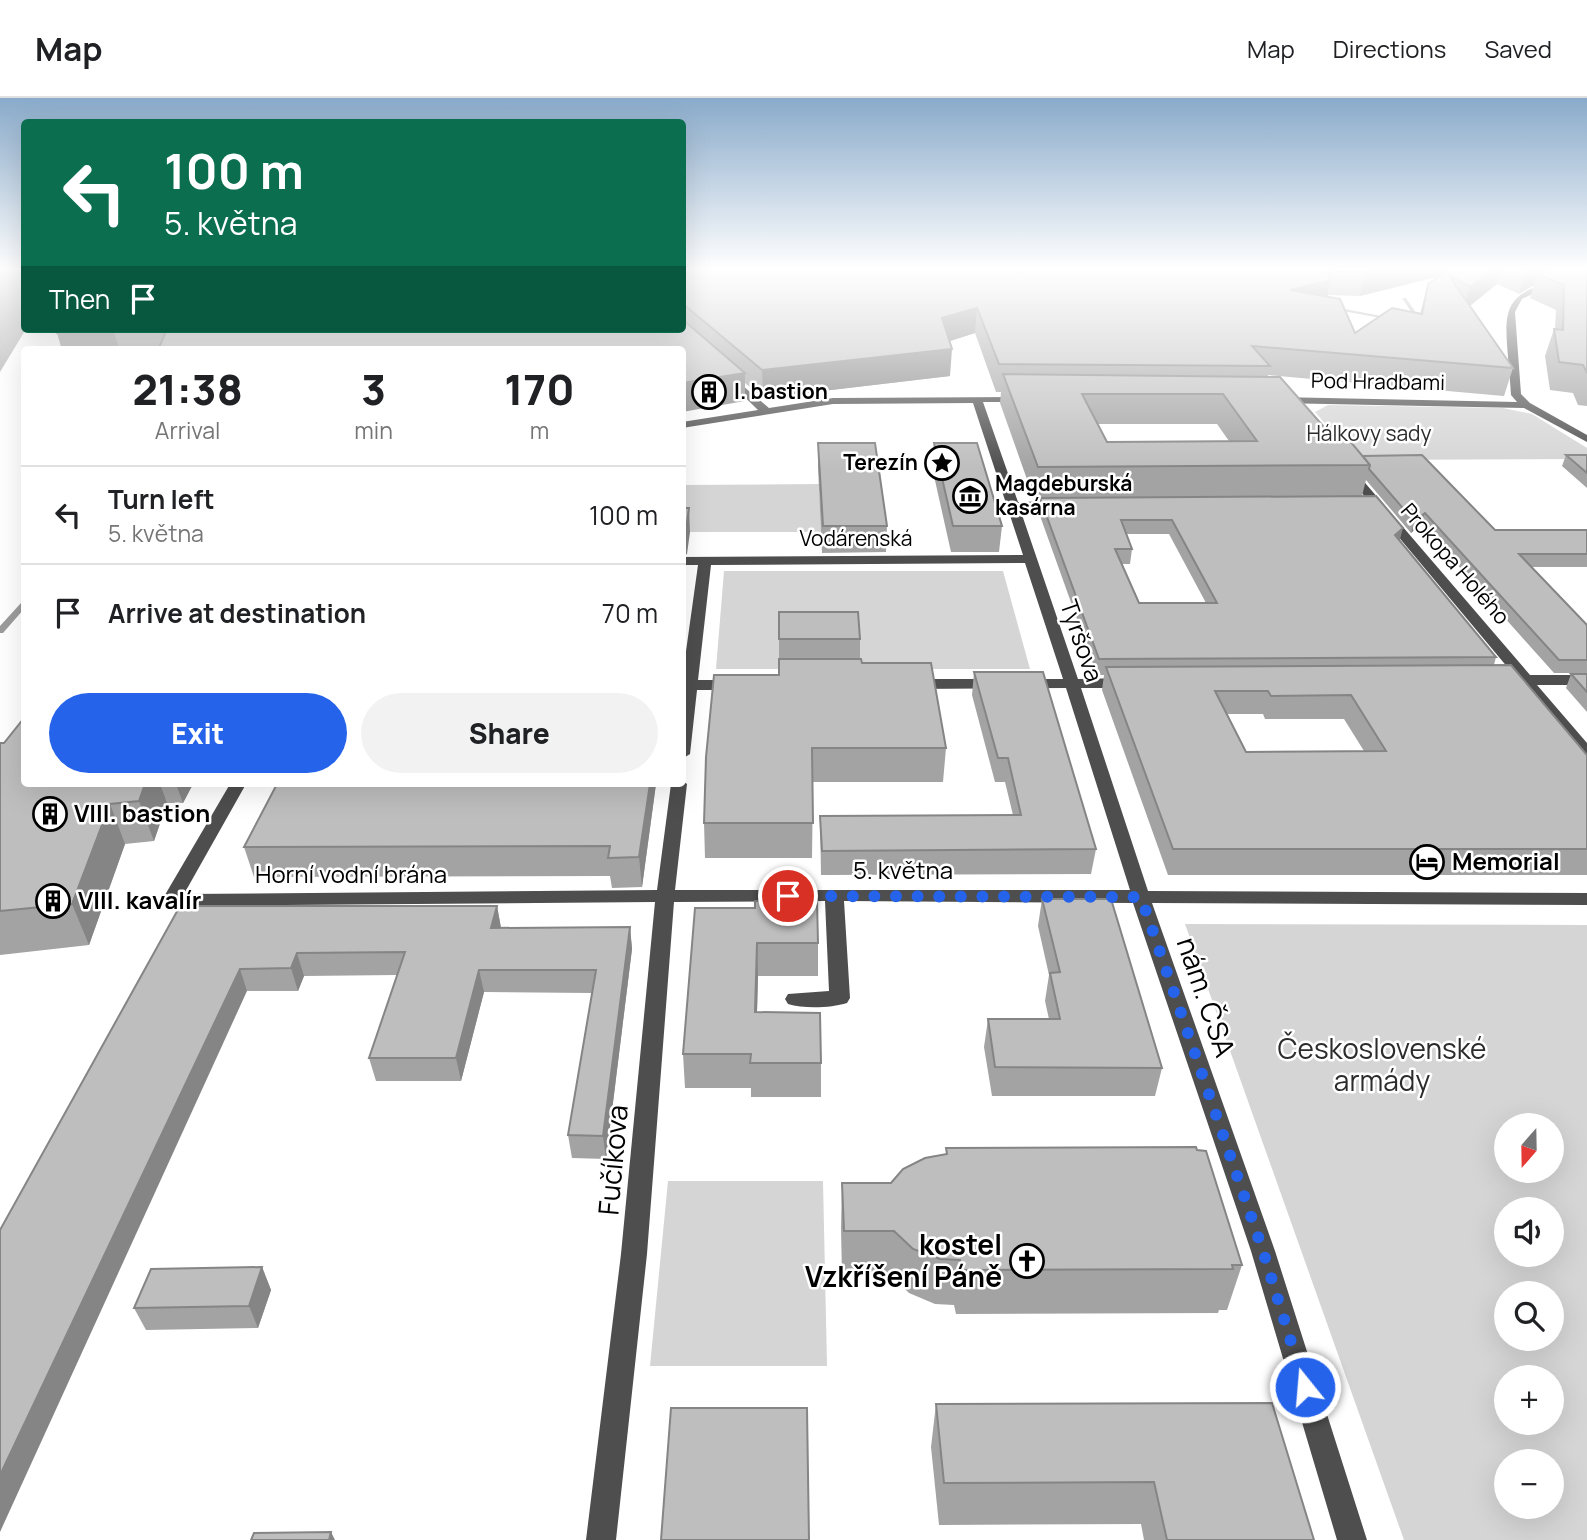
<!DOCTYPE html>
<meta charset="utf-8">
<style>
:root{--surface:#fff;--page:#f2f2f2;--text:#202124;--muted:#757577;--line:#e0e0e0;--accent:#2563eb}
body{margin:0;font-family:Manrope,sans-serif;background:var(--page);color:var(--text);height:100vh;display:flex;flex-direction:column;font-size:26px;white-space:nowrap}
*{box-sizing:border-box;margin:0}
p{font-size:23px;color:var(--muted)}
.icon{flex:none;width:38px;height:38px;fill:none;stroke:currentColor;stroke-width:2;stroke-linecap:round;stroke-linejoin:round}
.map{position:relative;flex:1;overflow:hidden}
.side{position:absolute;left:21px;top:248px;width:665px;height:441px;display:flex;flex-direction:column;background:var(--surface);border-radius:7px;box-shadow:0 7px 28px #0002}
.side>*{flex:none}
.guide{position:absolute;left:21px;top:21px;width:665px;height:214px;border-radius:7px;box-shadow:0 7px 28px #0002;background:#0b6e4f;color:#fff;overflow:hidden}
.needle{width:46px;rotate:200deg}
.tools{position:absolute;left:1494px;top:1015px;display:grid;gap:14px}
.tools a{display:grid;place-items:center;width:70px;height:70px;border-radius:50%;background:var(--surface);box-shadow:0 7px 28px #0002;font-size:35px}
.pin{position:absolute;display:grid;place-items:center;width:60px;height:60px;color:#fff;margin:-30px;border:4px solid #fff;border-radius:50%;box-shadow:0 2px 7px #0007}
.me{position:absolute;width:77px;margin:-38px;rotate:343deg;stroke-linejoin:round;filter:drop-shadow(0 0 5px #0008)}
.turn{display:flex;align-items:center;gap:24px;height:147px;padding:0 28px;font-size:32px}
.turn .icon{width:91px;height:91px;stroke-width:2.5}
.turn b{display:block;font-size:49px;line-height:60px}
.then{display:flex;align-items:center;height:66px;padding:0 28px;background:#0003;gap:14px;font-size:26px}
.eta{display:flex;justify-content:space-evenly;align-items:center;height:119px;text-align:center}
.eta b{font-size:42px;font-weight:800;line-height:49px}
.cta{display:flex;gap:14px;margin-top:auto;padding:14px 28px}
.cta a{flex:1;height:80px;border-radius:42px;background:var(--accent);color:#fff;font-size:28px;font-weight:800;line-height:80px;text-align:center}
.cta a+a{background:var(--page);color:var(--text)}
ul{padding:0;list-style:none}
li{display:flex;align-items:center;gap:21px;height:98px;padding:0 28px;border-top:2px solid var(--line)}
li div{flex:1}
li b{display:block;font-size:26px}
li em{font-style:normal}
header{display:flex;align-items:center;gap:42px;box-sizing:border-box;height:98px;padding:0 35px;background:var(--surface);border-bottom:2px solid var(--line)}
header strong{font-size:33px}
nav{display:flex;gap:38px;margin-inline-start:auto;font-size:24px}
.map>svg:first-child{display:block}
</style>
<header>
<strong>Map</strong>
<nav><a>Map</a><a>Directions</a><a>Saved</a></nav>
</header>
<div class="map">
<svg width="1587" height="1442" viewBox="0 0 1587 1442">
<rect width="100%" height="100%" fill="#fff"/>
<g fill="#d5d5d5" fill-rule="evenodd">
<polygon points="1328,307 1503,310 1532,316 1587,350 1587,361 1357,362 1315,314"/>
<polygon points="819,386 821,434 683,434 682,387"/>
<polygon points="724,473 1003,473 1030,571 716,571"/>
<path d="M1185,826L1587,827V1442H1404ZM1507,1027H1552V1073H1507ZM1507,1111H1552V1157H1507ZM1507,1195H1552V1241H1507ZM1507,1279H1552V1325H1507ZM1507,1363H1552V1409H1507Z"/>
<polygon points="668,1083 823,1083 827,1268 650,1268"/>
</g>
<polygon fill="#9c9c9c" points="0,169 24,169 26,231 0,274"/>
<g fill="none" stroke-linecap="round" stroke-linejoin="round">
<g fill="#9c9c9c" fill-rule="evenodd">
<polygon points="1402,200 1406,200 1422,224 1418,224"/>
<polygon points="1334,209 1392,220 1394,221 1392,222 1332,211"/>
<polygon points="21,505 24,505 24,511 3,535 0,535 0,528"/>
</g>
<g fill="#4e4e4e" fill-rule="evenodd">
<path d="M1587,178V182L1549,188L1522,201L1515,214L1521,296L1530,305L1587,337V344L1524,310L1278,305L1273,302L1278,299L1517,304L1511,297C1506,210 1488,192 1587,178Z"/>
<path d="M729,276L769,310L833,300L1026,299L1027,301L1022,304H983L1018,404L1061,403L1067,407L1061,411H1020L1078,581L1127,580L1135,585L1127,590H1081L1148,793L1587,795V807L1152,805L1275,1153L1367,1442H1337L1251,1153L1133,805L844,803L850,900L847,905C831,910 804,911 788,906L785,901L788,896L829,893L825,803L674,804L647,1156L616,1442H586L621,1156L655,804L171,808L164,806L162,802L230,686H246L184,796L657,792L671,686H682V682L687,686L675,792H1130L1066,590L913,591L905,586L913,581H1063L1025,465L711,467L698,582H735L743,587L735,592H697L690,656L682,661V582L698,467H682V459L1023,457L973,305L833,306L682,330V324L758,312L726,281L724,279Z"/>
<polygon points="1346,372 1354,372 1530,577 1587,577 1587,587 1537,587 1587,645 1587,660 1581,658 1521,587 1496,585 1493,582 1496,579 1514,577 1346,376"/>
</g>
</g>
<g fill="#a3a3a3" fill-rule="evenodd">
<path d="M682,169H1587V308L1578,307L1573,295L1550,292L1545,258L1554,231H1555L1556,212L1530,200L1534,187L1519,196L1497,186L1470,208L1513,270L1504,298L1268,277V279L1331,337L1363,358L1495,432H1587V469H1530L1587,527V575H1554L1421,426L1411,435L1366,382L1362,398L1496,559L1494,567L1587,657V777H1168L1102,592L1104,577H1097L1039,415L1040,401H1034L1000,305L1001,294H996L975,235L949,243L950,278L763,300L745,285V303L159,249L119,250L112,252H62L58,231H682ZM1438,178L1428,186L1420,216L1355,235L1327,199L1328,197L1360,198ZM1097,326H1217L1229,343L1107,344ZM1126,436H1169L1206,505H1139L1121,466H1130L1132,451ZM1227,616H1263L1265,621H1344L1364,653L1246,654Z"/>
<polygon points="818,345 887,428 886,454 822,455 818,369"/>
<polygon points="934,345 1002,428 999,454 951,454 932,369"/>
<polygon points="1566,357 1587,357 1587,390 1562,368"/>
<polygon points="779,514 860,541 860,561 862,565 946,650 943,684 813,684 812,760 705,760 704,725 779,577"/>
<polygon points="974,574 1096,751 1091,776 821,777 820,718 1013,717 1005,684 995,684 972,597"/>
<polygon points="1571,576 1587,576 1587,614 1566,590"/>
<polygon points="0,645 4,645 24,686 193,686 183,705 167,705 154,743 125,746 89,847 0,857"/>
<polygon points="656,686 642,789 612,790 610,778 254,779 244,749"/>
<polygon points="1042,801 1162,970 1155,998 992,998 984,949 988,921 1049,921 1045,903 1049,877 1038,828"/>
<polygon points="180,808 497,808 501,830 630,829 632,851 606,1061 572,1060 568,1037 592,895 484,894 461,983 376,983 369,960 397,877 304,878 298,893 247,893"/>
<polygon points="755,810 818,845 818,878 758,878 757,914 821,965 821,999 751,999 751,990 685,990 683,956"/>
<polygon points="946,1050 1197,1052 1242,1167 1227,1212 1219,1212 1218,1215 956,1216 954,1207 935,1206 909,1195 891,1177 842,1177 841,1130 842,1085 891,1085 946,1056"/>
<polygon points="262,1169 271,1192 258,1230 146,1232 134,1210"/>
<polygon points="1272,1305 1314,1442 1144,1442 1141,1426 939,1427 931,1349 936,1306"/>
</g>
<g fill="#858585">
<polygon points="1388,169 1477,169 1360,198 1366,174"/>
<polygon points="1495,169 1502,169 1497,186 1462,214 1470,189"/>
<polygon points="1531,169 1587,169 1537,176 1534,187 1519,196 1526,171"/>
<polygon points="1331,182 1325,207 1290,192"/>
<polygon points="977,210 975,235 941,246 942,220"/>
<polygon points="86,231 113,231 119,250 112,252 62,252 57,235"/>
<polygon points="952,251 950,278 763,300 762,272"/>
<polygon points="745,275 745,303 682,314 682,285"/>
<polygon points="689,410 690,434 687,456 685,457 685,470 682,490 682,433"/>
<polygon points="1425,415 1421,426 1411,435 1414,423"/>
<polygon points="1403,430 1399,445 1395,437"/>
<polygon points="145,686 160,686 167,705 154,743 139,703"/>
<polygon points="176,686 193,686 183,705"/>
<polygon points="650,686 656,686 642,789 639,759"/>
<polygon points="110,706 125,746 89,847 72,806"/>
<polygon points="497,808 501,830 491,830"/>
<polygon points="630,829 632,851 606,1061 603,1038"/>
<polygon points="757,845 758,878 756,948 755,914"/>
<polygon points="297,855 304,878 298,893 291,870"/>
<polygon points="240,871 247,893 0,1434 0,1377"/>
<polygon points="479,872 484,894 461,983 456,960"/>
<polygon points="262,1169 271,1192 258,1230 249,1208"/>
<polygon points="331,1434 335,1442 329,1442"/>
</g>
<g fill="#bebebe" stroke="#858585" stroke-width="2" fill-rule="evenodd">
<polygon points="682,169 1388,169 1366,174 1327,172 1331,182 1290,192 1340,201 1355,235 1392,210 1422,216 1428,186 1453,169 1495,169 1470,189 1447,175 1513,270 1252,248 1270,268 999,266 977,210 942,220 952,251 762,272 682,205"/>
<polygon points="1553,169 1587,169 1587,275 1583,267 1559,264 1554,231 1563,232 1564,187 1537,176"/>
<polygon points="682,221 745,275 682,285 682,252 158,252 167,231 682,231"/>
<polygon points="58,231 86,231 57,235"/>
<path d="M1003,276L1280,279L1331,337H1345L1370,367L1038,369ZM1082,296H1223L1257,343L1107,344Z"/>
<polygon points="818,345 875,345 887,428 823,428"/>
<polygon points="934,345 977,345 1002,428 953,428"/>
<polygon points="1422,357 1495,432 1587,432 1587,456 1519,456 1587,527 1587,562 1559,562 1425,415 1414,423 1369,371 1370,367 1363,358"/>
<polygon points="1566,357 1587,357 1587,375"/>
<path d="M1376,398L1403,430L1395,437L1496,559L1099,561L1040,400ZM1121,422H1172L1217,505H1139L1115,451H1132Z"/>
<polygon points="682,410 689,410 686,432 682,433"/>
<polygon points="779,514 858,514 860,541 779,541"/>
<polygon points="779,561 861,561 862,565 931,565 946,650 812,650 813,725 704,725 706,659 714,577 779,577"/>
<path d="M1511,567L1587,657V751H1173L1106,569ZM1215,593H1268L1271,598L1351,597L1386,653L1246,654Z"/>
<polygon points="974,574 1043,574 1096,751 822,753 820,718 1021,717 1008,660 998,660"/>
<polygon points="1571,576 1587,576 1587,594"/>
<polygon points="24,620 24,686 145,686 139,703 110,706 72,806 0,813 0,645 4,645"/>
<polygon points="277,686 650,686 639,759 608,760 610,748 244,749"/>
<polygon points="1042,801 1111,801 1162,970 995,969 988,921 1060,921 1050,875 1060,874"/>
<polygon points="755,803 817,803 818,845 757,845 755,914 820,915 821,965 750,965 751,956 683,956 695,810 755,810"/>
<polygon points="180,808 497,808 491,830 630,829 603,1038 568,1037 596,872 479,872 456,960 369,960 405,854 297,855 291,870 240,871 0,1377 0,1132"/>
<polygon points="1196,1049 1197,1052 1206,1053 1242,1167 1232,1167 1233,1171 961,1172 960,1162 940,1161 913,1151 894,1133 844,1133 842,1085 891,1085 903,1071 925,1060 947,1056 946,1050"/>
<polygon points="262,1169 249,1208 134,1210 151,1171"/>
<polygon points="1272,1305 1314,1442 1167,1442 1154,1384 944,1385 936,1306"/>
<polygon points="671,1310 807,1310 809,1442 661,1442"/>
<polygon points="331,1434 329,1442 251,1442 254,1435"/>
</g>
<linearGradient id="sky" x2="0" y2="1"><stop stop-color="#89aaca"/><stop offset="0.46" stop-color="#fff"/><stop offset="1" stop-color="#fff" stop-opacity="0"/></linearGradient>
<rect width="1587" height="371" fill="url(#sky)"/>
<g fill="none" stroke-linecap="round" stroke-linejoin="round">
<polyline stroke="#2563eb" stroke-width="12" stroke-dasharray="0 21.6" points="788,798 1141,799 1263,1153 1305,1289"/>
</g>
<defs>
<g id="building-ring" transform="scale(1.75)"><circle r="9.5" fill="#fff" stroke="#000" stroke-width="1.5"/><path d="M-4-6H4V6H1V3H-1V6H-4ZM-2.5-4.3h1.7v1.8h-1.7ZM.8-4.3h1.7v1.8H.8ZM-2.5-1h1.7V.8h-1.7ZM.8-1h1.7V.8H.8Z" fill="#000"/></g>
<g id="sight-ring" transform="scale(1.75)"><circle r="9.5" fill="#fff" stroke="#000" stroke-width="1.5"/><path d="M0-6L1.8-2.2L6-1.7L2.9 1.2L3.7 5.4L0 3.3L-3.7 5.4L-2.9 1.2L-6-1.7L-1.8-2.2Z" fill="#000"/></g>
<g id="museum-ring" transform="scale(1.75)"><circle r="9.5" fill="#fff" stroke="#000" stroke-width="1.5"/><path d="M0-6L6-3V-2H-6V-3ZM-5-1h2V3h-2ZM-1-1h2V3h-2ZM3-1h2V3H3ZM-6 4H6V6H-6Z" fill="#000"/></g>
<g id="hotel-ring" transform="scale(1.75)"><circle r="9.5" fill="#fff" stroke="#000" stroke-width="1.5"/><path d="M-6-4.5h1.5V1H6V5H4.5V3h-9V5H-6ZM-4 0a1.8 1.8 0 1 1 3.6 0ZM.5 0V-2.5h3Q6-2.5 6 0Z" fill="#000"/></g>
<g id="church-ring" transform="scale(1.75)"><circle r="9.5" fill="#fff" stroke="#000" stroke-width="1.5"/><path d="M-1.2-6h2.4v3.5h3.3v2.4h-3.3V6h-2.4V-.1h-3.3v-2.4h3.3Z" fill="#000"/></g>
</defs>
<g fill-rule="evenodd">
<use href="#building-ring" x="709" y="294"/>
<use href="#sight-ring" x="942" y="365"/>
<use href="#museum-ring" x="970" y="398"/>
<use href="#building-ring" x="50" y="716"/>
<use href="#hotel-ring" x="1427" y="764"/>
<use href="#building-ring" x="53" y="803"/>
<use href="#church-ring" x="1027" y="1163"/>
</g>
<g text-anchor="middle" stroke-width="5" stroke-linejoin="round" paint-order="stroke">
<g font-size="21" fill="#000" stroke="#fff">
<text transform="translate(1378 284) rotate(1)" y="7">Pod Hradbami</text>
<text x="856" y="448">Vodárenská</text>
<text transform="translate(1455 466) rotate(49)" y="7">Prokopa Holého</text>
</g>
<g font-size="21" font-weight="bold" fill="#000" stroke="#fff" text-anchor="start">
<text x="734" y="301">I. bastion</text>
<text x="918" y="372" text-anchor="end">Terezín</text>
<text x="995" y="393">Magdeburská<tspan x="995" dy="24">kasárna</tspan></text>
</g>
<g font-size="21" fill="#2c2c2c" stroke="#fff">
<text x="1369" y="343">Hálkovy sady</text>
</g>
<g font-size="24" fill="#000" stroke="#fff">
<text transform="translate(1081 543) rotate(71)" y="8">Tyršova</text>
<text x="903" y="781">5. května</text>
<text x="351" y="785">Horní vodní brána</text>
</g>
<g font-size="24" font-weight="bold" fill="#000" stroke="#fff" text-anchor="start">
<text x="74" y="724">VIII. bastion</text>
<text x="1452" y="772">Memorial</text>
<text x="78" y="811">VIII. kavalír</text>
</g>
<g font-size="28" fill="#000" stroke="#fff">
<text transform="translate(1206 899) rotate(71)" y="10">nám. ČSA</text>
<text transform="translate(613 1062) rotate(-85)" y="10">Fučíkova</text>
</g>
<g font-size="28" fill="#2c2c2c" stroke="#fff">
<text x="1382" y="961">Československé<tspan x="1382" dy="32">armády</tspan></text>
</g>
<g font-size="28" font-weight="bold" fill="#000" stroke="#fff" text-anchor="end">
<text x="1002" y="1157">kostel<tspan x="1002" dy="32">Vzkříšení Páně</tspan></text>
</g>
</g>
</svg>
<div class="tools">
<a><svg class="needle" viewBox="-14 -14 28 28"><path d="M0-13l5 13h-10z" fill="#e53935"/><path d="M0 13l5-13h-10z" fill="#757577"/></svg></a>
<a><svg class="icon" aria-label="sound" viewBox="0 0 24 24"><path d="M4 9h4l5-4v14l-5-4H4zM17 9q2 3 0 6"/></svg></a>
<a><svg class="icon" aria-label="search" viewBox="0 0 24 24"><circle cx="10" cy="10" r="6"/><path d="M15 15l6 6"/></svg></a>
<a>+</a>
<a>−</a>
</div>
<div class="pin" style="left:788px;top:798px;background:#d93025"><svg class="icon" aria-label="arrive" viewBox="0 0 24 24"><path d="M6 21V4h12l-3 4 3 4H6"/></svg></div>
<svg class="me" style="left:1305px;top:1289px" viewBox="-20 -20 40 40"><circle r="17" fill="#2563eb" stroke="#fff" stroke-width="3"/><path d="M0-11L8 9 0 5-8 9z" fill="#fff"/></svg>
<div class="guide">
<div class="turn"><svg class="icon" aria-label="left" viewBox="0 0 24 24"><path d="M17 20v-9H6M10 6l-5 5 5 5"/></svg><div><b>100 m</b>5. května</div></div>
<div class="then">Then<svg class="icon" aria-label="arrive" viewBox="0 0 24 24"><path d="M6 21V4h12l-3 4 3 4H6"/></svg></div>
</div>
<section class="side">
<div class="eta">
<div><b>21:38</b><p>Arrival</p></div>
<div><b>3</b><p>min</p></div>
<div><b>170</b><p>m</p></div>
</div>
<ul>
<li><svg class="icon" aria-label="left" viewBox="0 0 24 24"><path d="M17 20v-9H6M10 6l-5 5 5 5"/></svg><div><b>Turn left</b><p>5. května</p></div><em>100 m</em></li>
<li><svg class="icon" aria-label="arrive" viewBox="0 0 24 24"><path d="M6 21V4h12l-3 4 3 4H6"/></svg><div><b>Arrive at destination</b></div><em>70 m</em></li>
</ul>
<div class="cta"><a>Exit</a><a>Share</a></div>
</section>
</div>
